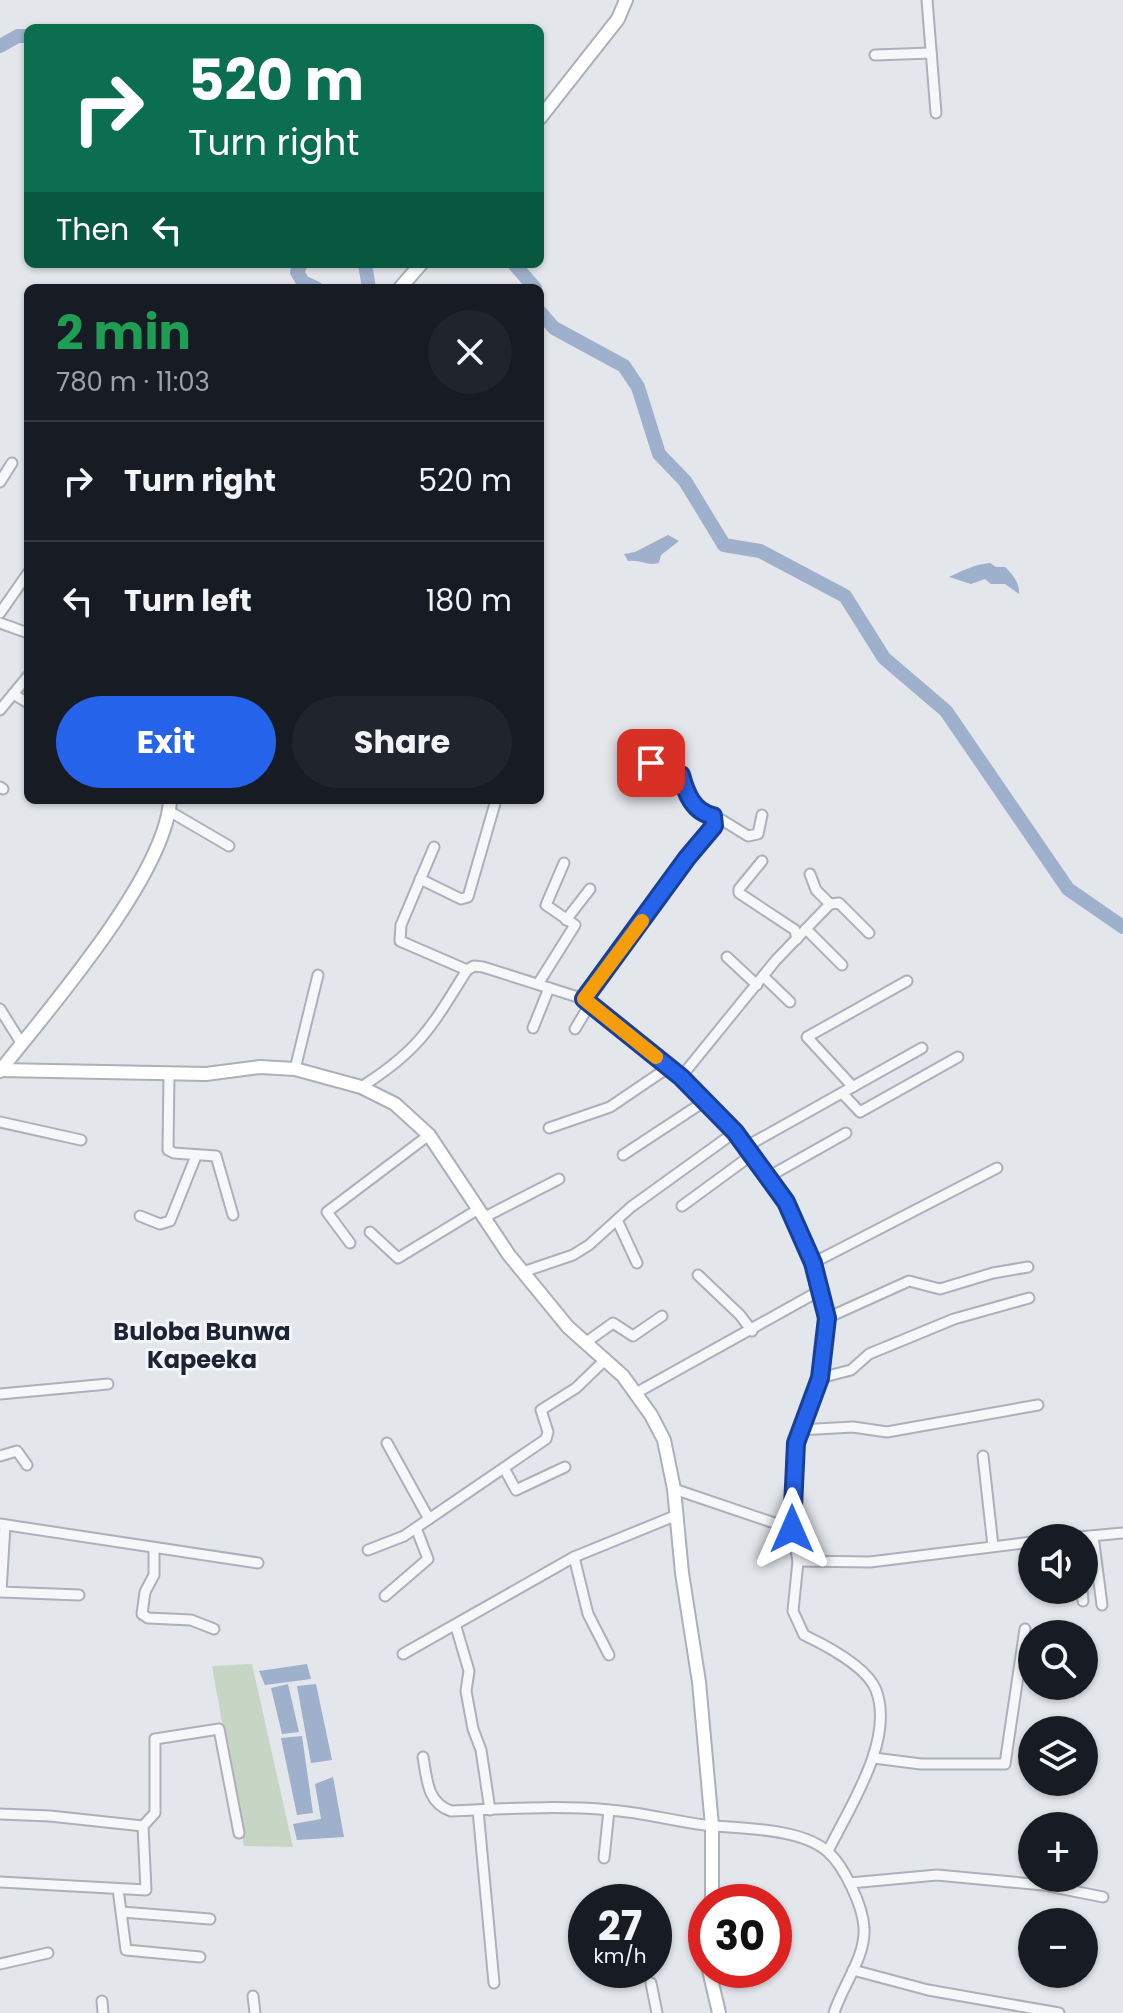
<!DOCTYPE html>
<meta charset="utf-8">
<style>
:root{--surface:#171b24;--page:#20242c;--text:#f1f3f6;--muted:#9ea1a6;--line:#363941;--accent:#2563eb}
body{margin:0;font-family:Poppins,sans-serif;background:var(--page);color:var(--text);height:100vh;display:flex;flex-direction:column;font-size:30px;white-space:nowrap}
*{box-sizing:border-box;margin:0}
p{font-size:26px;color:var(--muted)}
.icon{flex:none;width:44px;height:44px;fill:none;stroke:currentColor;stroke-width:2;stroke-linecap:round;stroke-linejoin:round}
.map{position:relative;flex:1;overflow:hidden}
.details{position:absolute;left:24px;top:284px;width:520px;height:520px;display:flex;flex-direction:column;background:var(--surface);border-radius:12px;box-shadow:0 2px 6px #0004}
.details>*{flex:none}
.top-card{position:absolute;left:24px;top:24px;width:520px;height:244px;border-radius:12px;box-shadow:0 2px 6px #0004;background:#0b6e4f;color:#fff;overflow:hidden}
.controls{position:absolute;left:1018px;top:1524px;display:grid;gap:16px}
.controls a{display:grid;place-items:center;width:80px;height:80px;border-radius:50%;background:var(--surface);box-shadow:0 2px 6px #0004;font-size:40px}
.speed{position:absolute;left:568px;top:1884px;display:flex;gap:16px;font-size:40px;font-weight:700;text-align:center}
.speed>*{display:grid;place-content:center;width:104px;height:104px;border-radius:50%;background:var(--surface);box-shadow:0 2px 6px #0004;line-height:1}
.speed small{font-size:20px;font-weight:400}
.speed .limit{border:12px solid #d22;background:#fff;color:#111}
.pin{position:absolute;display:grid;place-items:center;width:68px;height:68px;color:#fff;margin:-34px;border-radius:16px;box-shadow:0 4px 12px #0006}
.me{position:absolute;width:88px;margin:-44px;rotate:0deg;stroke-linejoin:round;filter:drop-shadow(0 0 6px #0008)}
.turn{display:flex;align-items:center;gap:28px;height:168px;padding:0 32px;font-size:36px}
.turn .icon{width:104px;height:104px;stroke-width:2.5}
.turn b{display:block;font-size:56px;line-height:68px}
.then{display:flex;align-items:center;height:76px;padding:0 32px;background:#0003;gap:16px;font-size:30px}
.round{display:grid;place-items:center;flex:none;width:84px;height:84px;border-radius:42px;background:var(--page)}
.summary{display:flex;align-items:center;justify-content:space-between;height:136px;padding:0 32px}
h1{font-size:48px;font-weight:700;line-height:60px;color:#1e9e55}
.primary-button{display:flex;gap:16px;margin-top:auto;padding:16px 32px}
.primary-button a{flex:1;height:92px;border-radius:48px;background:var(--accent);color:#fff;font-size:32px;font-weight:700;line-height:92px;text-align:center}
.primary-button a+a{background:var(--page);color:var(--text)}
ul{padding:0;list-style:none}
li{display:flex;align-items:center;gap:24px;height:120px;padding:0 32px;border-top:2px solid var(--line)}
li div{flex:1}
li b{display:block;font-size:30px}
li em{font-style:normal}
.map>svg:first-child{display:block}
</style>
<div class="map">
<svg width="1123" height="2013" viewBox="0 0 1123 2013">
<rect width="100%" height="100%" fill="#e3e6eb"/>
<polygon fill="#c7d5c4" points="252,1664 293,1847 244,1846 212,1666"/>
<g fill="#9eb0cb">
<path d="M668,535L679,541L661,555L659,563C648,566 640,559 628,561L624,554L635,552Z"/>
<path d="M990,563L996,567H1005C1013,575 1020,583 1019,594L1005,584H991L985,579L971,584L949,577C961,571 976,564 990,563Z"/>
<polygon points="307,1664 311,1679 265,1685 259,1671"/>
<polygon points="288,1684 299,1732 282,1734 271,1688"/>
<polygon points="316,1684 332,1760 311,1763 297,1686"/>
<polygon points="302,1736 313,1813 297,1815 281,1738"/>
<polygon points="333,1777 344,1837 297,1840 293,1824 321,1819 315,1784"/>
</g>
<g fill="none" stroke-linecap="round" stroke-linejoin="round">
<g stroke="#9eb0cb" stroke-width="14">
<polyline points="0,46 18,36 28,36"/>
<polyline points="301,264 297,272 303,282 316,288"/>
<polyline points="365,264 369,288"/>
<polyline points="514,264 535,288"/>
<polyline points="540,312 554,328 624,366 638,387 659,454 685,481 724,545 760,551 845,596 884,658 946,711 1068,889 1123,927"/>
</g>
<g stroke="#acb0b9" stroke-width="13">
<g id="street">
<polyline points="927,0 936,113"/>
<polyline points="875,55 931,53"/>
<polyline points="0,482 12,463"/>
<polyline points="0,613 28,573"/>
<polyline points="0,623 28,633"/>
<polyline points="13,694 28,703"/>
<polyline points="0,710 28,676"/>
<path d="M635,749L651,763L681,775C686,792 693,812 713,816L714,826"/>
<polyline points="0,787 3,789"/>
<polyline points="169,811 229,846"/>
<path d="M434,847L401,925L400,941L467,970L474,966L483,967L584,999L681,1077L747,1146L786,1202L813,1263L827,1318L820,1378L799,1430L792,1480V1529L798,1561L793,1611L804,1635C825,1645 867,1667 876,1690C895,1740 849,1808 828,1851"/>
<polyline points="762,861 739,889 739,893 795,930 797,939"/>
<polyline points="810,874 816,890 830,904"/>
<polyline points="420,879 461,899 468,897 496,800"/>
<polyline points="566,920 590,889"/>
<polyline points="806,929 842,965"/>
<polyline points="727,957 757,985"/>
<polyline points="763,976 790,1002"/>
<polyline points="538,984 575,925 546,905 564,863"/>
<polyline points="584,999 687,858 718,821 722,820 748,836 758,834 762,815"/>
<polyline points="0,1009 22,1044"/>
<polyline points="533,1028 549,988"/>
<polyline points="575,1029 590,1004"/>
<polyline points="295,1069 318,975"/>
<polyline points="169,1074 168,1150 174,1153 216,1156 233,1215"/>
<polyline points="681,1077 776,960 830,904 839,903 869,933"/>
<path d="M361,1087C420,1050 432,1026 467,970"/>
<polyline points="853,1087 807,1037 907,981"/>
<polyline points="842,1093 860,1112 958,1057"/>
<polyline points="0,1122 81,1140"/>
<polyline points="549,1128 610,1107 669,1067"/>
<polyline points="747,1146 922,1048"/>
<polyline points="623,1155 705,1101"/>
<polyline points="768,1177 846,1133"/>
<polyline points="682,1206 753,1154"/>
<polyline points="140,1216 160,1224 170,1221 196,1156"/>
<polyline points="483,1218 559,1179"/>
<polyline points="617,1220 637,1263"/>
<polyline points="370,1232 398,1258 477,1210"/>
<polyline points="350,1243 327,1212 429,1135"/>
<polyline points="813,1263 997,1168"/>
<polyline points="523,1272 573,1255 589,1245 631,1207 735,1132"/>
<polyline points="698,1275 740,1315 752,1331"/>
<polyline points="827,1318 909,1281 940,1289 993,1273 1028,1267"/>
<polyline points="585,1343 613,1323 633,1336 662,1316"/>
<polyline points="820,1378 851,1370 869,1354 954,1319 1029,1298"/>
<polyline points="636,1393 821,1290"/>
<polyline points="0,1394 108,1384"/>
<polyline points="799,1430 853,1427 887,1432 1038,1405"/>
<polyline points="387,1443 429,1519"/>
<polyline points="0,1456 17,1451 27,1465"/>
<polyline points="983,1456 993,1546"/>
<polyline points="504,1468 516,1490 565,1467"/>
<polyline points="674,1489 792,1529"/>
<polyline points="0,1524 258,1563"/>
<polyline points="5,1525 1,1592 79,1595"/>
<polyline points="1093,1536 1102,1605"/>
<polyline points="1068,1538 1123,1533"/>
<polyline points="154,1548 154,1575 145,1592 142,1614 148,1618 191,1620 214,1629"/>
<polyline points="368,1550 404,1536 546,1439 548,1432 541,1410 576,1388 606,1359"/>
<polyline points="574,1557 588,1614 609,1655"/>
<polyline points="798,1561 870,1562 1032,1542"/>
<polyline points="1082,1590 1083,1601"/>
<polyline points="385,1596 428,1559 416,1528"/>
<polyline points="456,1627 469,1671 466,1691 473,1729 481,1750 490,1810"/>
<polyline points="403,1654 574,1557 677,1515"/>
<path d="M423,1757C427,1779 427,1803 451,1811C503,1809 557,1805 609,1810C641,1812 673,1821 705,1825C739,1829 801,1827 828,1852C844,1866 863,1906 864,1928C866,1957 842,1986 834,2013"/>
<polyline points="874,1758 921,1764 1005,1764 1025,1629"/>
<polyline points="478,1810 494,1983"/>
<polyline points="0,1814 50,1816 143,1826 155,1813 155,1739 219,1729 239,1833"/>
<polyline points="604,1858 609,1810"/>
<polyline points="0,1882 146,1890 143,1826"/>
<polyline points="850,1883 937,1875 1043,1885 1103,1897"/>
<polyline points="118,1889 126,1950 200,1957"/>
<polyline points="122,1912 210,1919"/>
<polyline points="0,1964 48,1953"/>
<polyline points="853,1970 928,1990 1059,2013"/>
<polyline points="651,1983 657,2013"/>
<polyline points="253,1996 255,2013"/>
<polyline points="102,2001 103,2013"/>
</g>
</g>
<g stroke="#acb0b9" stroke-width="16">
<g id="secondary">
<polyline points="540,118 618,19 626,0"/>
<polyline points="400,288 421,264"/>
<polyline points="1,1070 206,1074 260,1067 295,1069 361,1087 395,1104 429,1135 509,1255 568,1327 623,1376 651,1415 664,1440 674,1489 682,1573 699,1682 712,1826 712,1902"/>
<path d="M0,1071C48,1010 166,875 170,800"/>
<polyline points="709,1970 719,2013"/>
</g>
</g>
<use href="#street" stroke="#f6f7f9" stroke-width="9"/>
<use href="#secondary" stroke="#fff" stroke-width="12"/>
</g>
<g fill="none" stroke-linecap="round" stroke-linejoin="round">
<g stroke="#184099" stroke-width="20">
<path id="route" d="M651,763L681,775C686,793 693,812 713,816L714,826L687,858L584,999L681,1077L735,1132L786,1202L813,1263L827,1318L820,1378L796,1443L792,1529"/>
</g>
<use href="#route" stroke="#2563eb" stroke-width="14"/>
<polyline stroke="#f59e0b" stroke-width="14" points="642,921 584,999 656,1057"/>
</g>
<g text-anchor="middle" stroke-width="6" stroke-linejoin="round" paint-order="stroke">
<g font-size="24" font-weight="bold" fill="#1c2335" stroke="#f3f5f8">
<text x="202" y="1340">Buloba Bunwa<tspan x="202" dy="28">Kapeeka</tspan></text>
</g>
</g>
</svg>
<div class="controls">
<a><svg class="icon" aria-label="sound" viewBox="0 0 24 24"><path d="M4 9h4l5-4v14l-5-4H4zM17 9q2 3 0 6"/></svg></a>
<a><svg class="icon" aria-label="search" viewBox="0 0 24 24"><circle cx="10" cy="10" r="6"/><path d="M15 15l6 6"/></svg></a>
<a><svg class="icon" aria-label="layers" viewBox="0 0 24 24"><path d="M12 4l9 5-9 5-9-5zM3 14l9 5 9-5"/></svg></a>
<a>+</a>
<a>−</a>
</div>
<div class="speed"><div>27<small>km/h</small></div><div class="limit">30</div></div>
<div class="pin" style="left:651px;top:763px;background:#d93025"><svg class="icon" aria-label="arrive" viewBox="0 0 24 24"><path d="M6 21V4h12l-3 4 3 4H6"/></svg></div>
<svg class="me" style="left:792px;top:1529px" viewBox="-20 -20 40 40"><path d="M0-17L14 15 0 8-14 15z" fill="#2563eb" stroke="#fff" stroke-width="4"/></svg>
<div class="top-card">
<div class="turn"><svg class="icon" aria-label="right" viewBox="0 0 24 24"><path d="M7 20v-9h11M14 6l5 5-5 5"/></svg><div><b>520 m</b>Turn right</div></div>
<div class="then">Then<svg class="icon" aria-label="left" viewBox="0 0 24 24"><path d="M17 20v-9H6M10 6l-5 5 5 5"/></svg></div>
</div>
<section class="details">
<div class="summary"><div><h1>2 min</h1><p>780 m · 11:03</p></div><a class="round"><svg class="icon" aria-label="close" viewBox="0 0 24 24"><path d="M6 6l12 12M18 6L6 18"/></svg></a></div>
<ul>
<li><svg class="icon" aria-label="right" viewBox="0 0 24 24"><path d="M7 20v-9h11M14 6l5 5-5 5"/></svg><div><b>Turn right</b></div><em>520 m</em></li>
<li><svg class="icon" aria-label="left" viewBox="0 0 24 24"><path d="M17 20v-9H6M10 6l-5 5 5 5"/></svg><div><b>Turn left</b></div><em>180 m</em></li>
</ul>
<div class="primary-button"><a>Exit</a><a>Share</a></div>
</section>
</div>
